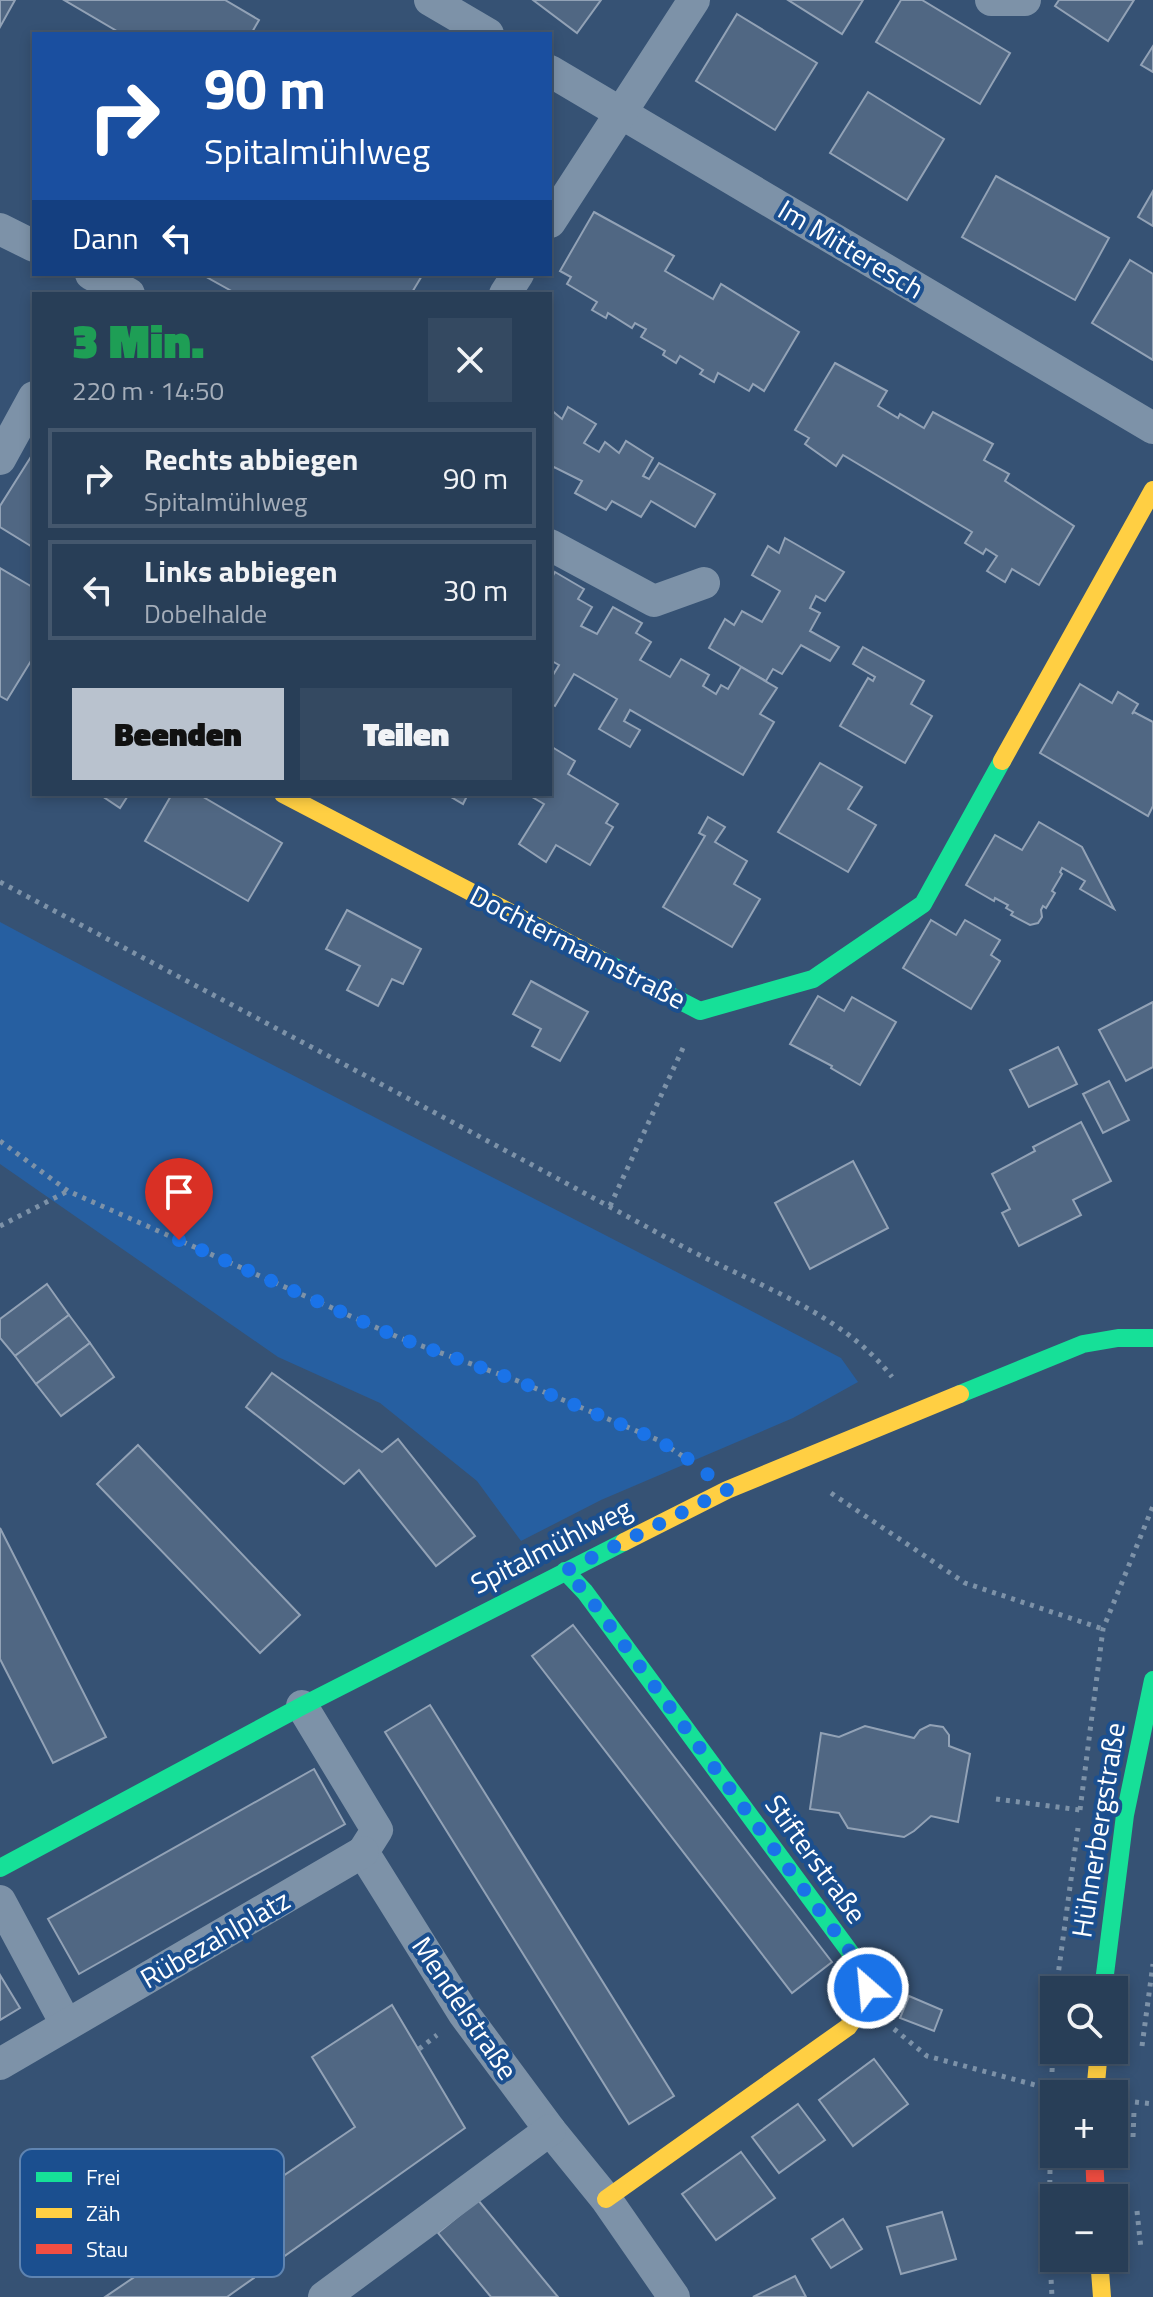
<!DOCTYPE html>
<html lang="de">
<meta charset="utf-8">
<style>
:root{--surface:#283e57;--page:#344961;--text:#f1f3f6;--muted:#a5aeba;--line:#44576d;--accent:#b9c2ce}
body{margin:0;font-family:"Titillium Web",sans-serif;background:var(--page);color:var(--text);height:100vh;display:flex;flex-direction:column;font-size:30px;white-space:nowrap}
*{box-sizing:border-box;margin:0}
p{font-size:26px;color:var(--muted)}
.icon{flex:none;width:44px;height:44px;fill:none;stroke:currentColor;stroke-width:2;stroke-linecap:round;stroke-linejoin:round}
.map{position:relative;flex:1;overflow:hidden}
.side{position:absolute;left:32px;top:292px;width:520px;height:504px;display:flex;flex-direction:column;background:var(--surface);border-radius:0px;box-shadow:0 4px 12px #0003,0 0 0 2px var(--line)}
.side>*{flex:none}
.banner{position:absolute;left:32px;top:32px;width:520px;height:244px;border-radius:0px;box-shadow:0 4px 12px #0003,0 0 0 2px var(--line);background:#1a4fa0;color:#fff;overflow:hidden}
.tools{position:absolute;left:1040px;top:1976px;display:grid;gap:16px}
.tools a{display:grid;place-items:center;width:88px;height:88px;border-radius:0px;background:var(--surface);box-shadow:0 4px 12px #0003,0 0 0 2px var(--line);font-size:40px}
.pin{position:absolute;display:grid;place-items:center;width:68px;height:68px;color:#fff;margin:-82px -34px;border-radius:50% 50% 50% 0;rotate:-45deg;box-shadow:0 0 8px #0007}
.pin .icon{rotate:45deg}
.me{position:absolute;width:88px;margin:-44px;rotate:333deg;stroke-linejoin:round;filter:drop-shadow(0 0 6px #0008)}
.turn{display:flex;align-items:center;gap:28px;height:168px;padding:0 40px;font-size:36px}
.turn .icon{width:104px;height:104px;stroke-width:2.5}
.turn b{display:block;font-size:56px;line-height:68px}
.then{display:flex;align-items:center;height:76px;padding:0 40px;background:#0003;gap:16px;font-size:30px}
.round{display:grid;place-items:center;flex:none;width:84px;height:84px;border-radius:0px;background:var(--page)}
.summary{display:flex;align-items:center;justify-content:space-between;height:136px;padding:0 40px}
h1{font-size:48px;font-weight:800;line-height:60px;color:#1e9e55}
.button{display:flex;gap:16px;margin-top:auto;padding:16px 40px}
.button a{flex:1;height:92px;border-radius:0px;background:var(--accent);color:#111;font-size:32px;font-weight:800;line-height:92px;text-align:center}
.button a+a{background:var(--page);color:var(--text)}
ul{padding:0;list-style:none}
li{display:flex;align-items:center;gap:24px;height:100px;margin:0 16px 12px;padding:0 24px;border:4px solid var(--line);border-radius:0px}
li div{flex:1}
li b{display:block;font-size:30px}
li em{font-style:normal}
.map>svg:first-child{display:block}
</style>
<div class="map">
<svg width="1153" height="2297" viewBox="0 0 1153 2297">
<rect width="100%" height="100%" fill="#365274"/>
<path fill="#265fa1" d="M0,922C278,1071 562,1210 841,1358L858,1382L793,1418L601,1500L521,1541L477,1481L380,1403L278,1357L0,1164Z"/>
<g fill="#506783" stroke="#92a2b6" stroke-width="2">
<polygon points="0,0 15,0 0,27"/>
<polygon points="64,0 225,0 259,20 251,34 122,34"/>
<polygon points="533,0 601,0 577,33"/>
<polygon points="788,0 863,0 842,34"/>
<polygon points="901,0 922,0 1010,53 980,104 876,42"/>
<polygon points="1059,0 1134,0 1108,41 1055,6"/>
<polygon points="737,14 817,63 775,130 696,81"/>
<polygon points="1153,46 1153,72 1141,65"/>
<polygon points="868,92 944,139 907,200 830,153"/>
<polygon points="996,176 1109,238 1075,300 962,237"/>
<polygon points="1153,191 1153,226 1138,217"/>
<polygon points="594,212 674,256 665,271 713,299 721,284 799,332 764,391 753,384 749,391 718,373 714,382 700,374 703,370 680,356 676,363 663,355 665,351 641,337 646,329 635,323 632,328 608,313 606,318 592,310 597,302 567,284 571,277 560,271"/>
<polygon points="1130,260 1153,274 1153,360 1092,323"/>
<polygon points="201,274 423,274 411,294 237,294"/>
<polygon points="835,363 887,391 878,406 898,418 900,414 924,428 933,412 993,444 984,460 1009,474 1005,481 1074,526 1039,585 1012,569 1005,582 987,571 997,556 986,549 983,554 965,543 972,532 843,455 836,466 805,444 809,438 795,430"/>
<polygon points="568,407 596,424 584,443 599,452 605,442 619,453 626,441 653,458 643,476 649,479 659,463 715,494 695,527 651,501 641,517 612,501 606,510 575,493 582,481 554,467 550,473 550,409 562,419"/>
<polygon points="34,452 34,548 0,527 0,506"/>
<polygon points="785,538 844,572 825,601 816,596 810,608 820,613 810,631 839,647 830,661 801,645 782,674 773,669 766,681 709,648 725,619 734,625 742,611 762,622 780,591 752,575 768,546 779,553"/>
<polygon points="0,568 34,588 34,656 7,700 0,696"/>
<polygon points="555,572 584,589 578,599 592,607 581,626 597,634 613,607 642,623 636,633 651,642 640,660 670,677 681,659 709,675 703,686 716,694 721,685 728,689 741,667 777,688 760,714 774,722 743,775 630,710 624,721 640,730 630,747 599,729 617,699 574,674 555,706 550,703 550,680 559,665 550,660 550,581"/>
<polygon points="863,647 924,681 911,704 932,716 905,763 840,726 868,678 873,681 875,677 853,664"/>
<polygon points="1080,684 1112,703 1118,692 1138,704 1132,714 1134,712 1153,722 1153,806 1148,816 1040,753"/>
<polygon points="552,747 575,761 568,774 618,804 606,823 613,827 590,865 556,845 546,862 519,844 544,804 527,794 550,794 550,751"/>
<polygon points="820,763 862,787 848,809 876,825 848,872 778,832"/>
<polygon points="99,794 129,794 120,808"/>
<polygon points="172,794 198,794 282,843 248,901 145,841"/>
<polygon points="446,794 468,794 463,804"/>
<polygon points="708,817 725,827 715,842 747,861 734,884 760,899 732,947 663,907 705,836 699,833"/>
<polygon points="1039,822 1082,847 1114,909 1080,889 1085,881 1062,868 1060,872 1062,874 1052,891 1055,893 1046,908 1043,906 1041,910 1042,917 1038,923 1030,925 1011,915 1013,912 1006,908 1008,905 995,898 994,901 966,885 995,835 1022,850"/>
<polygon points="347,910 421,949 403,984 392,979 378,1006 347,990 360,966 326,949"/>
<polygon points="931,920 956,935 965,920 1000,940 991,955 1000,961 971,1009 903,968"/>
<polygon points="531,981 588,1012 560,1061 532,1046 541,1029 513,1014"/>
<polygon points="818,996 844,1011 852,997 896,1022 860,1085 831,1068 832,1066 790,1044"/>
<polygon points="1153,1002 1153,1067 1126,1081 1099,1030"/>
<polygon points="1058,1047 1077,1084 1029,1107 1010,1070"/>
<polygon points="1109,1081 1129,1120 1103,1133 1083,1094"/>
<polygon points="1081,1122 1111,1181 1073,1200 1081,1215 1019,1246 1002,1213 1010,1209 992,1174 1035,1151 1033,1147"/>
<polygon points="853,1161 888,1228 810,1269 775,1203"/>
<polygon points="47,1284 69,1315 15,1356 0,1338 0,1319"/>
<polygon points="69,1315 90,1343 36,1384 15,1356"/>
<polygon points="90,1343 114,1377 61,1416 36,1384"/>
<polygon points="272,1373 382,1452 398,1439 475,1536 436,1566 359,1470 344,1484 246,1407"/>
<polygon points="138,1445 300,1615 260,1653 97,1484"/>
<polygon points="0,1528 106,1737 53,1763 0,1659"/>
<polygon points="573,1625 832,1962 792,1993 532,1656"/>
<polygon points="430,1705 674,2096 629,2124 385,1732"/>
<polygon points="930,1725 943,1727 949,1735 949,1746 970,1754 958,1822 931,1816 914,1831 904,1837 848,1828 839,1813 810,1809 821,1733 839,1737 865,1726 914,1738 920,1730"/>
<polygon points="314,1769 345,1824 79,1974 48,1919"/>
<polygon points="0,1975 20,2008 0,2020"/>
<polygon points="909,1996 942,2010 934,2031 900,2018"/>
<polygon points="392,2005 465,2128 227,2297 105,2297 355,2127 312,2057"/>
<polygon points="874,2059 908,2104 853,2146 819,2100"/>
<polygon points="798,2104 825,2140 779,2173 752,2137"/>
<polygon points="741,2152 775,2198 716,2240 682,2194"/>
<polygon points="478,2200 558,2297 491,2297 438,2233"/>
<polygon points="942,2212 956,2259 901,2274 887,2227"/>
<polygon points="843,2219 862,2249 831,2268 812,2239"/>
<polygon points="795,2276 806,2297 753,2297"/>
</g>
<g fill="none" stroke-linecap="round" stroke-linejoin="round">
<g stroke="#7d92a8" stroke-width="5" stroke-dasharray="4 6" stroke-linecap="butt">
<path d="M0,882C226,1002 453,1121 678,1244C750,1283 841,1311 892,1377"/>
<polyline points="0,1141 68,1191 400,1338 518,1381 658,1440 693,1463"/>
<polyline points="610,1206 683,1048"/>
<polyline points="0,1226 68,1191"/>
<polyline points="831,1493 965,1583 1103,1629"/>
<polyline points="996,1799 1080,1810"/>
<polyline points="1080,1810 1103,1629 1153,1506"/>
<polyline points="1056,1990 1078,1828"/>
<polyline points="894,2029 927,2056 1054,2090"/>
<polyline points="1142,2046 1153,1964"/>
<polyline points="419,2049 437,2035"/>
<polyline points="1052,2072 1054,2029"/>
<polyline points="1135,2102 1153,2104"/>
<polyline points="1133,2137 1134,2111"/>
<polyline points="1050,2152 1051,2094"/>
<polyline points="1050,2170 1049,2240 1052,2297"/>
<polyline points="1137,2211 1141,2249"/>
</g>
<g stroke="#7d92a8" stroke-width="32">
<polyline points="430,0 488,34"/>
<polyline points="991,0 1025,0"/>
<polyline points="550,71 1153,428"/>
<polyline points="550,222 694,0"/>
<polyline points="0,229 34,246"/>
<polyline points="91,274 129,294"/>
<polyline points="505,294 518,274"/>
<polyline points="0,459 34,397"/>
<polyline points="550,545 654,601 704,583"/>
<polyline points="302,1706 377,1830 363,1852 464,2014 550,2130 606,2199 674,2297"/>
<polyline points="0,1901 66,2024"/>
<polyline points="0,2064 363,1852"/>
<polyline points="324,2297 550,2130"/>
</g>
<g stroke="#16e098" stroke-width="18">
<polyline points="603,961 700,1011 813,979 923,904 1002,761"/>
<polyline points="960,1394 1083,1344 1118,1338 1153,1338"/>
<polyline points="565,1571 585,1592 861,1967 866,1993 858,2013"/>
<polyline points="0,1868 302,1706 624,1542"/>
<polyline points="1103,1990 1125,1815 1153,1680"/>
</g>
<g stroke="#ffcf43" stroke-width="18">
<polyline points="1002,761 1153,490"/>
<polyline points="283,794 603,961"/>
<polyline points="624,1542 727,1490 960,1394"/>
<polyline points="1095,2094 1099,2050"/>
<polyline points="606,2199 848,2027 858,2013"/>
<polyline points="1099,2258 1102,2297"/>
</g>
<polyline stroke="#f24e42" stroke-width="18" points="1094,2154 1096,2198"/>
</g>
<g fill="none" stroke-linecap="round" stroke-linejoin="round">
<polyline stroke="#1a73e8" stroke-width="14" stroke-dasharray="0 25.2" points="179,1240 400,1338 518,1381 658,1440 691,1461 727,1490 565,1571 585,1592 861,1967 868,1988"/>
</g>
<g text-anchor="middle" stroke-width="8" stroke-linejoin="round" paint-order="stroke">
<g font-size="28" fill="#fff" stroke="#1b4f8f">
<text transform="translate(851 249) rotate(31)" y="10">Im Mitteresch</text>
<text transform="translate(578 947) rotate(27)" y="10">Dochtermannstraße</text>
<text transform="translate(551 1546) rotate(-27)" y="10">Spitalmühlweg</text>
<text transform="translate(1098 1830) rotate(-81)" y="10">Hühnerbergstraße</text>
<text transform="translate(816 1859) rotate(54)" y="10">Stifterstraße</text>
<text transform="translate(215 1939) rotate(-30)" y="10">Rübezahlplatz</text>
<text transform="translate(465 2008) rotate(56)" y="10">Mendelstraße</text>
</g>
</g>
<rect x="20" y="2149" width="264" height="128" rx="12" fill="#1b4f8f" stroke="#5f84b1" stroke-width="2"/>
<rect x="36" y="2172" width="36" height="10" fill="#16e098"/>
<rect x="36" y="2208" width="36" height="10" fill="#ffcf43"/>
<rect x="36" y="2244" width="36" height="10" fill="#f24e42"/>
<g font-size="22" fill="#fff">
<text x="86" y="2185">Frei</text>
<text x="86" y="2221">Zäh</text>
<text x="86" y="2257">Stau</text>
</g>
</svg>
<div class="tools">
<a><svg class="icon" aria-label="search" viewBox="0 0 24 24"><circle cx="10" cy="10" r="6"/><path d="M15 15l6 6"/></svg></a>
<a>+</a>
<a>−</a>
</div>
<div class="pin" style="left:179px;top:1240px;background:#d93025"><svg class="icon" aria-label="arrive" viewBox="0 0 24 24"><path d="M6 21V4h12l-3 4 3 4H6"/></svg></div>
<svg class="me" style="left:868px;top:1988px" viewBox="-20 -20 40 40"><circle r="17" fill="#1a73e8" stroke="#fff" stroke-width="3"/><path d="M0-11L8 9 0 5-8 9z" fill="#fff"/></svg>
<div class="banner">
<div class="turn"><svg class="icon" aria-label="right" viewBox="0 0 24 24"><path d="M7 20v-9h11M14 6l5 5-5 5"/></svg><div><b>90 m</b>Spitalmühlweg</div></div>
<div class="then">Dann<svg class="icon" aria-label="left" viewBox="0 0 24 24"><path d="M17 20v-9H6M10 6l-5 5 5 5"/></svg></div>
</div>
<section class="side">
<div class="summary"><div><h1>3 Min.</h1><p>220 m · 14:50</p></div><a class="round"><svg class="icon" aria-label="close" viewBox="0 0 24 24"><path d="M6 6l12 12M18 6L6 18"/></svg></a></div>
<ul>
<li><svg class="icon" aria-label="right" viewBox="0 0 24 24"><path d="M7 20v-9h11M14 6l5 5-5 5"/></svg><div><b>Rechts abbiegen</b><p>Spitalmühlweg</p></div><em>90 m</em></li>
<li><svg class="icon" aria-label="left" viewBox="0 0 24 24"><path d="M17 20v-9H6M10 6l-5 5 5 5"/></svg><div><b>Links abbiegen</b><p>Dobelhalde</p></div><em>30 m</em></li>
</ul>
<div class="button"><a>Beenden</a><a>Teilen</a></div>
</section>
</div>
